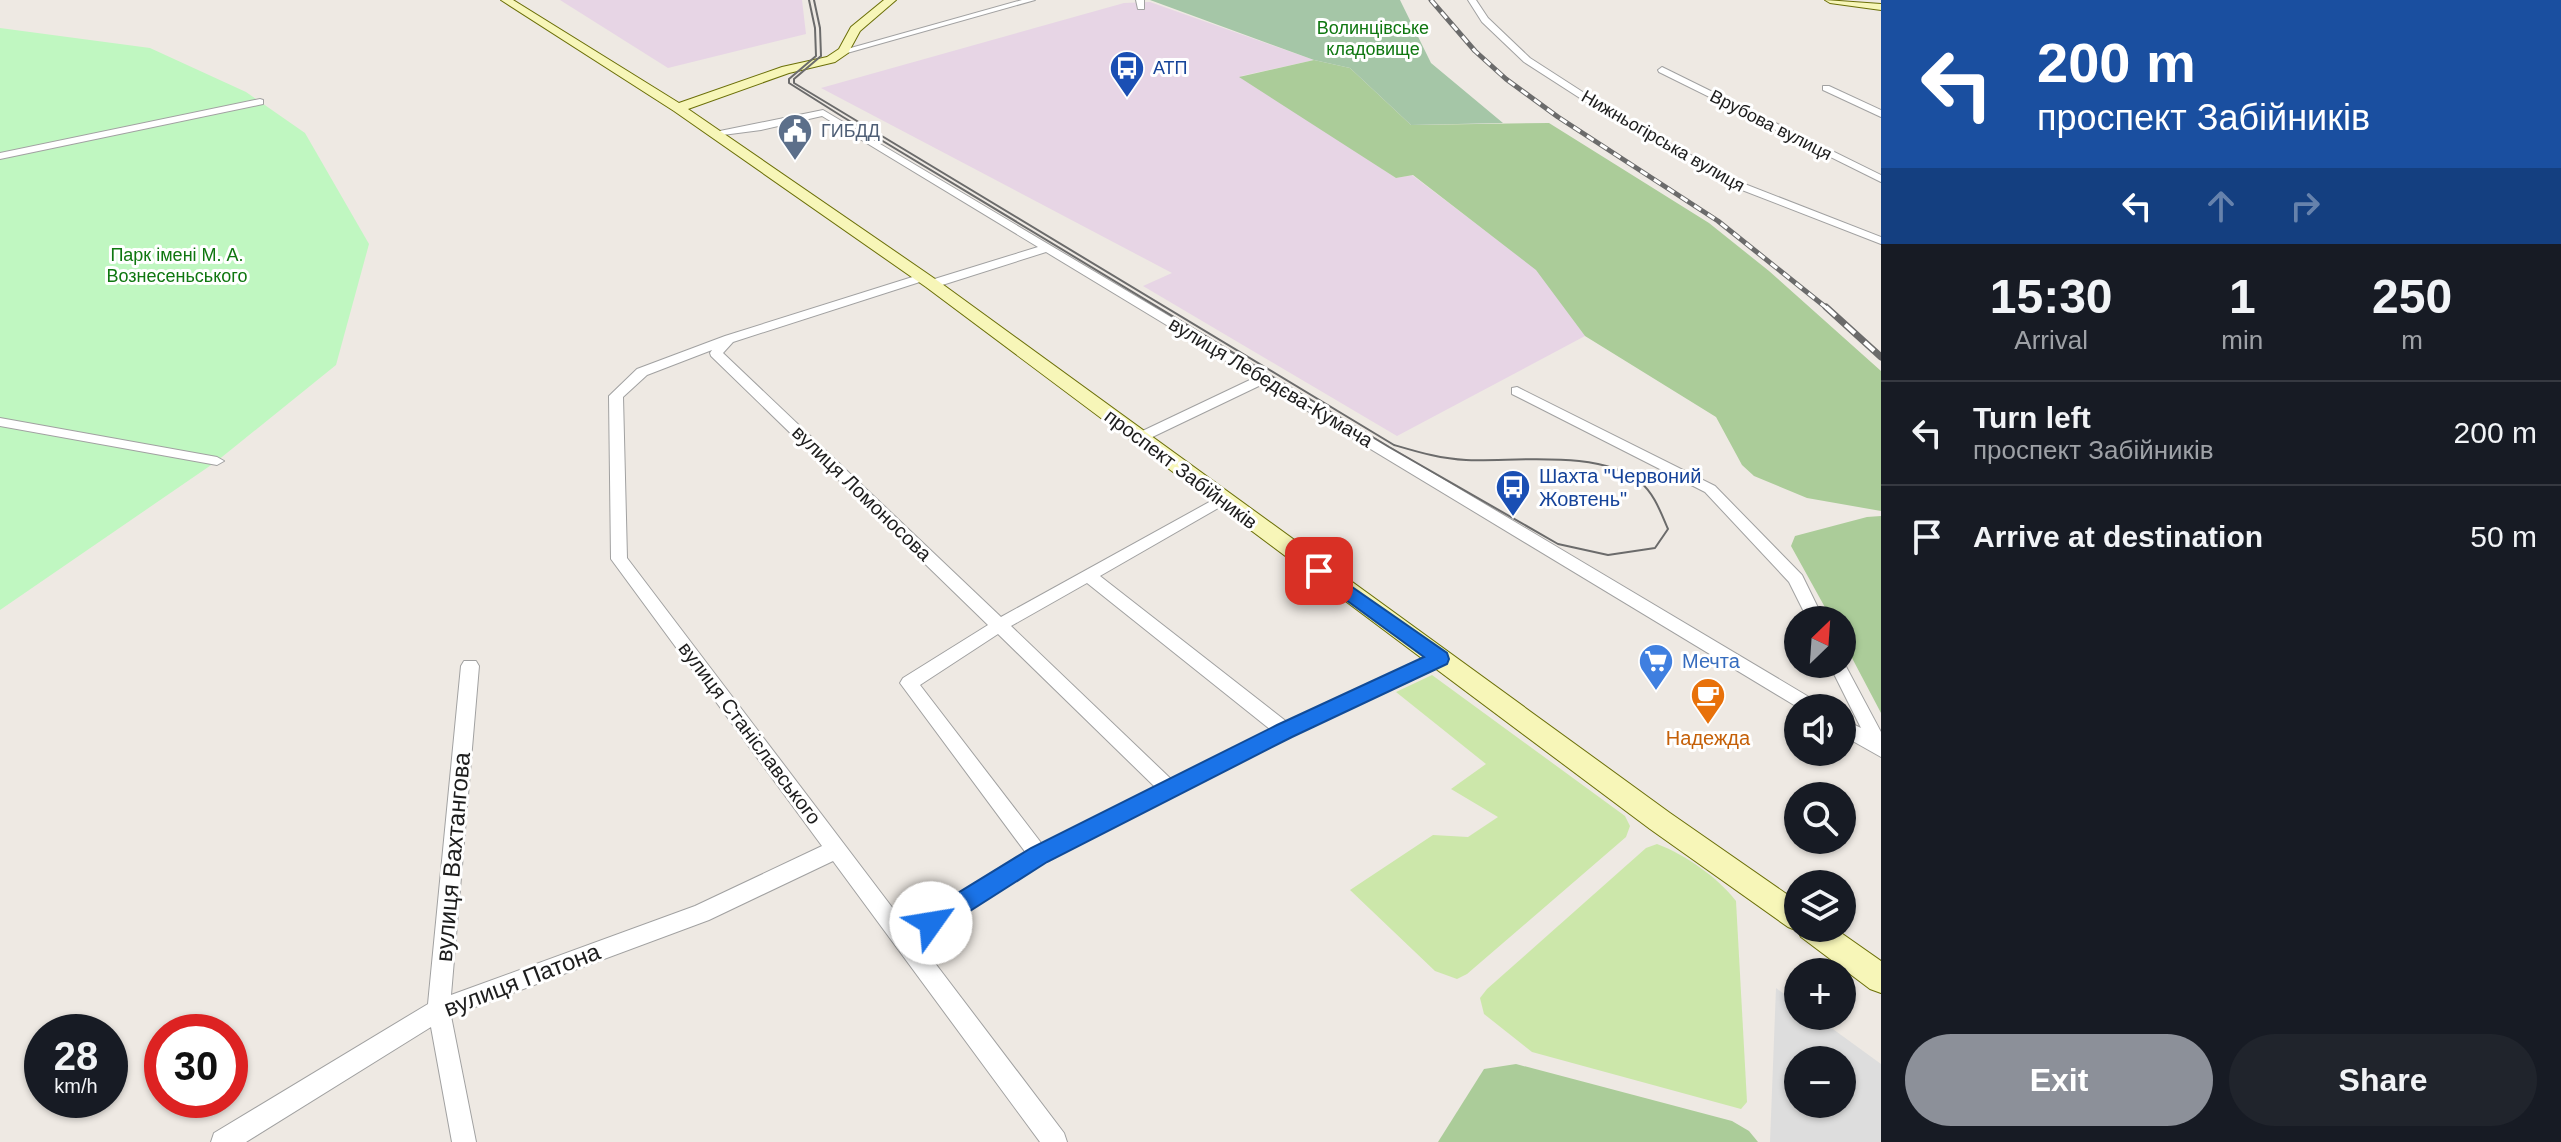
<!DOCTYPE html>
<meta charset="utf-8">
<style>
:root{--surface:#171b24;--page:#20242c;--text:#f1f3f6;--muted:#9ea1a6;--line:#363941;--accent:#8c9099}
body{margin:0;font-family:Helvetica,sans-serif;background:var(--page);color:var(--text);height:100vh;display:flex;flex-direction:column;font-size:30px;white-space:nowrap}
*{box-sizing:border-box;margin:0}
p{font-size:26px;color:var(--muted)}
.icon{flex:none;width:44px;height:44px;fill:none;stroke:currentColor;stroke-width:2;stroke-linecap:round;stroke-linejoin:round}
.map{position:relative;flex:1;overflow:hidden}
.panel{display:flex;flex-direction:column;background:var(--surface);width:680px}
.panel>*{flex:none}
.top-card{background:#1a4fa0;color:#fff;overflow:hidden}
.needle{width:52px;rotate:25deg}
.buttons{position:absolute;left:1784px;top:606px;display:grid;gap:16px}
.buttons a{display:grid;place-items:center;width:72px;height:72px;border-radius:50%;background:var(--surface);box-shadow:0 2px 6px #0004;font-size:40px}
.speed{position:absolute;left:24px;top:1014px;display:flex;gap:16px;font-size:40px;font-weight:700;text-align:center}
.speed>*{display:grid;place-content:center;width:104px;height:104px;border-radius:50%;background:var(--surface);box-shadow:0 2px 6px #0004;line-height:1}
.speed small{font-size:20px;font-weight:400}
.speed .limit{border:12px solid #d22;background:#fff;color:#111}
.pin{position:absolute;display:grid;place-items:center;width:68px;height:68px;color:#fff;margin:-34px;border-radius:16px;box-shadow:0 4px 12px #0006}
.me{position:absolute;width:88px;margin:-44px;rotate:58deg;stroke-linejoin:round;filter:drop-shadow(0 0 6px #0008)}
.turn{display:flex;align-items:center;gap:28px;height:168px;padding:0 24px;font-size:36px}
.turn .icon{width:104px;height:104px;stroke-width:2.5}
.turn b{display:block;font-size:56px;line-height:68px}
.lanes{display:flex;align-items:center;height:76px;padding:0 24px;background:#0003;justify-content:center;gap:40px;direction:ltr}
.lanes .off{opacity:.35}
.eta{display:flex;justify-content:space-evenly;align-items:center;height:136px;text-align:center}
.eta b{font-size:48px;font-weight:800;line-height:56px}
.primary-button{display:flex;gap:16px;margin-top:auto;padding:16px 24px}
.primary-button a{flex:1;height:92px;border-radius:48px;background:var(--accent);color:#fff;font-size:32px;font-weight:800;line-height:92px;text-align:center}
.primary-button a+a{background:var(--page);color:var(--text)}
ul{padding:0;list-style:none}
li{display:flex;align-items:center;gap:24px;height:104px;padding:0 24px;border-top:2px solid var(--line)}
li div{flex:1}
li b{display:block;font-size:30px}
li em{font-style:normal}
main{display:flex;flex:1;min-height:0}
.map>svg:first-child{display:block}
</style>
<main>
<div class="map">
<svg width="1881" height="1142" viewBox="0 0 1881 1142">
<rect width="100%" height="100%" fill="#eee9e3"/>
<g fill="#e7d5e5">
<polygon points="560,0 802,0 806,34 668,68"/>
<polygon points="1150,2 1314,60 1241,76 1396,178 1412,175 1537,270 1585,336 1397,436 1143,286 1172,273 821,88 1124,3"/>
</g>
<g fill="#cce7aa">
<polygon points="1432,675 1625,816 1630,826 1626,837 1467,974 1457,979 1435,971 1350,890 1433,835 1468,837 1498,817 1451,789 1486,764 1396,692"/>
<path d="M1657,844C1686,855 1717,877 1736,901L1747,1102L1741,1109L1532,1052L1484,1014L1480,998L1487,989L1646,848Z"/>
</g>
<g fill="#abcc99">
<polygon points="1314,60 1350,68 1411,125 1549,123 1709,223 1769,271 1881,371 1881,511 1807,498 1754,476 1742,465 1716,417 1585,336 1536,270 1413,175 1396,178 1239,77"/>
<polygon points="1881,516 1881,713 1842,639 1842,620 1832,620 1791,546 1795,536 1867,517"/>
<polygon points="1516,1064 1732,1121 1749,1131 1758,1142 1438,1142 1484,1069"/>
</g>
<polygon fill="#a5c6a7" points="1150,0 1400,0 1431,63 1503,123 1411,125 1350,68 1314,60"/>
<polygon fill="#c0f7c1" points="0,28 150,48 246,92 305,133 369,244 336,365 217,461 0,610"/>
<path fill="#ddd" fill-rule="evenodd" d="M1776,988L1798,1004V1016H1815L1881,1064V1142H1770ZM1842,1060V1104H1798V1060Z"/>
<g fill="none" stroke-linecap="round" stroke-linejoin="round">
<g stroke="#a1a1a1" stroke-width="2">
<g id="street">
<polygon points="1022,0 1035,0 847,53 840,51"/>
<polygon points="1136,0 1144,0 1144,9 1138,9"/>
<polygon points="1468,0 1476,0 1488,18 1530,58 1606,107 1737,181 1881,237 1881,244 1729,185 1600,111 1524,62 1482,22"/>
<polygon points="1662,67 1881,175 1881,182 1659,72 1658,70"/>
<polygon points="1823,86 1829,86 1881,110 1881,117 1823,90"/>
<polygon points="260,99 263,100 263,104 0,159 0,153"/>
<polygon points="823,110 1819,703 1822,708 1799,708 1263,384 1144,441 1134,441 1132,438 1134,435 1254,378 1046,252 936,287 928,287 928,281 1038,247 822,116 761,130 715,136 710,133"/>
<path d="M922,274L928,278L926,280L733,342L723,353L1001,617L1222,495L1229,500L1227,503L1100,576L1287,722L1434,654H1446L1449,659L1446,664L1291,736L1046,861L919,942L1064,1133L1067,1142H1040L833,861L709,920L451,1016L476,1142H452L431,1027L246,1142H211L214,1133L428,1004L461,666L464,661H476L479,666L451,995L695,906L822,846L611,559L609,396L637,369L725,336ZM712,350L710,353L711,356L988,625L903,678L900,683L1026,853L907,927L627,558L623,397L647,375ZM1087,583L1271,730L1171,779L1011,626ZM998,634L1155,787L1042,844L920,685Z"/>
<polygon points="1517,387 1715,486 1802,575 1824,620 1808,620 1789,582 1705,492 1512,394 1512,388"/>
<polygon points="0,418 217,457 224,461 217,465 0,426"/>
<polygon points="1842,659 1881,732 1881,757 1842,735 1842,719 1861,728 1829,664 1842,664"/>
</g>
</g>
<g stroke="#6b6f08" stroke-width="2">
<g id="secondary">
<polygon points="501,0 513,0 679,103 782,67 827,57 839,49 851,27 884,0 896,0 860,31 848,53 835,62 789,73 688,109 938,281 1670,813 1798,902 1798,928 1834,928 1881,961 1881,993 1870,989 1801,937 1798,931 1788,927 1650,829 926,287 674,111"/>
<polygon points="1825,0 1881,4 1881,10 1830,3"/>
</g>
</g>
<use href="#street" fill="#fff" fill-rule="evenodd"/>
<use href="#secondary" fill="#f7f6b8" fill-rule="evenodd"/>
<path stroke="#6b6b6b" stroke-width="2" d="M809,0L815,28L816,56L789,79V83L843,117L1389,447L1558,544L1608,555L1655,548L1668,529C1661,513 1654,493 1640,482C1599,449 1516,462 1466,460C1441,459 1418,452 1394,445L794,83V79L821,56L820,28L814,0"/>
<g stroke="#6b6b6b" stroke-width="5">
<polyline id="rail-far1" points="1431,0 1475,51 1506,79 1558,117 1718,221 1828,309"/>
</g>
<g stroke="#6b6b6b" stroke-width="7">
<polyline id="rail" points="1826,307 1881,357"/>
</g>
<use href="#rail-far1" stroke="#fff" stroke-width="3" stroke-dasharray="8" stroke-linecap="butt"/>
<use href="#rail" stroke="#fff" stroke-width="4" stroke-dasharray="13" stroke-linecap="butt"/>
</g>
<polygon fill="#1a73e8" stroke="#114b97" stroke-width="2" points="1319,564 1447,653 1449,659 1447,664 1292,737 1047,862 940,930 931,933 922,930 919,923 922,915 1031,848 1277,725 1424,657 1312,575 1310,571 1312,566"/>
<defs>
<g id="bus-pin" transform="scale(1.8)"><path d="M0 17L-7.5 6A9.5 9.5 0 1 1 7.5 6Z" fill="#1a4fb4" stroke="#fff"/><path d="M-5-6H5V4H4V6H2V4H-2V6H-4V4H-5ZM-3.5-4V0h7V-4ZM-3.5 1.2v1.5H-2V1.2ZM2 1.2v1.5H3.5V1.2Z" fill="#fff"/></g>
<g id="civic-pin" transform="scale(1.8)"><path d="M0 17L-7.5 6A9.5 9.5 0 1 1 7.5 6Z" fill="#5c6f8a" stroke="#fff"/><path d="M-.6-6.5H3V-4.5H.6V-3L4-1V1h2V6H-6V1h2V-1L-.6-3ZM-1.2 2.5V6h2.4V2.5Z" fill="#fff"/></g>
<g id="supermarket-pin" transform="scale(1.8)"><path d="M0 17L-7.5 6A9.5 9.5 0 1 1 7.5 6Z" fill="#3f7fe0" stroke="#fff"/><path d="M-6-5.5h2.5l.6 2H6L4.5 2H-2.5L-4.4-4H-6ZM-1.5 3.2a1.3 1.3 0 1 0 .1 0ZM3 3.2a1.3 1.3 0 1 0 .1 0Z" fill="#fff"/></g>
<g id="cafe-pin" transform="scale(1.8)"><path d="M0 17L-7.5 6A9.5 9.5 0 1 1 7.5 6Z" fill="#e8710a" stroke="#fff"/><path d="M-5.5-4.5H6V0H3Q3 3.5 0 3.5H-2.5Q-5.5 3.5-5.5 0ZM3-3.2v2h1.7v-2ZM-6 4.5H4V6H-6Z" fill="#fff"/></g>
</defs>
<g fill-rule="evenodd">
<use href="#bus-pin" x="1127" y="68"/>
<use href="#civic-pin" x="795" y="131"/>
<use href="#bus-pin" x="1513" y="487"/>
<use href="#supermarket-pin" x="1656" y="661"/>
<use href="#cafe-pin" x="1708" y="695"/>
</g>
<g text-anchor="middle" stroke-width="6" stroke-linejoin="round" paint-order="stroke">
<g font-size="18" fill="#0f7710" stroke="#fff">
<text x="1373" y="34">Волинцівське<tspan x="1373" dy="21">кладовище</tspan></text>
<text x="177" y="261">Парк імені М. А.<tspan x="177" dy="21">Вознесеньського</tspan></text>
</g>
<g font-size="18" fill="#164399" stroke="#fff" text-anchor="start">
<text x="1153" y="74">АТП</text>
</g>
<g font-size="18" fill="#1d1d1d" stroke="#fff">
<text transform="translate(1771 125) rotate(27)" y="6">Врубова вулиця</text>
<text transform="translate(1663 141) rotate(30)" y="6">Нижньогірська вулиця</text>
</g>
<g font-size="18" fill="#4e5e75" stroke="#fff" text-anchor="start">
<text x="821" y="137">ГИБДД</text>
</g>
<g font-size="20" fill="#1d1d1d" stroke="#fff">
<text transform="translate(1271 382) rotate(31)" y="7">вулиця Лебедєва-Кумача</text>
<text transform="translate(1181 469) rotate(37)" y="7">проспект Забійників</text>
<text transform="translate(862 493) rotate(44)" y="7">вулиця Ломоносова</text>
<text transform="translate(750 733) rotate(53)" y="7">вулиця Станіславського</text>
</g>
<g font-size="20" fill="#164399" stroke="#fff" text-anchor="start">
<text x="1539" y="483">Шахта "Червоний<tspan x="1539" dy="23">Жовтень"</tspan></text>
</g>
<g font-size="20" fill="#366cbe" stroke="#fff" text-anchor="start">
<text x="1682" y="668">Мечта</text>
</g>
<g font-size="20" fill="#c56008" stroke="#fff">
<text x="1708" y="745">Надежда</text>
</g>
<g font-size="24" fill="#1d1d1d" stroke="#fff">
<text transform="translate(453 857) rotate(-85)" y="8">вулиця Вахтангова</text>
<text transform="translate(522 980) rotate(-21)" y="8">вулиця Патона</text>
</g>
</g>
</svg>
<div class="buttons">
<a><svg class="needle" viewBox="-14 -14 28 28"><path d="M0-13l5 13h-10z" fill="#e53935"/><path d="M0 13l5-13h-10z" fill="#9ea1a6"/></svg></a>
<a><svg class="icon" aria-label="sound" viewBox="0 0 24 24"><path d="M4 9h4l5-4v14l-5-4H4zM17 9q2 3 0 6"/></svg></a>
<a><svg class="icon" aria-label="search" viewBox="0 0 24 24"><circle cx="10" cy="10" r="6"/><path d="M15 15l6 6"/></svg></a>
<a><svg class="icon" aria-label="layers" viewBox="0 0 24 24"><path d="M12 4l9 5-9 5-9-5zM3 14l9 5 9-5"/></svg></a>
<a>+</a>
<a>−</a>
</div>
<div class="speed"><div>28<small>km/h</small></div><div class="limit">30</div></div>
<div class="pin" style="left:1319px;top:571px;background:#d93025"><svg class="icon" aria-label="arrive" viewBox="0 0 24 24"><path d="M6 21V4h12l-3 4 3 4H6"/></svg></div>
<svg class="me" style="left:931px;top:923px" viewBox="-20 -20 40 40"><circle r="19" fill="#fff"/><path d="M0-13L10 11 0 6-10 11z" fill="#1a73e8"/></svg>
</div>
<section class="panel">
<div class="top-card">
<div class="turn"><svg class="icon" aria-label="left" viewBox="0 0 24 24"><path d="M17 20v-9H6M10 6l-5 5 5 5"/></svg><div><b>200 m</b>проспект Забійників</div></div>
<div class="lanes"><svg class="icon" aria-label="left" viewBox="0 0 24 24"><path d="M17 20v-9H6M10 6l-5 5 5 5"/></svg><svg class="icon off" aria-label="ahead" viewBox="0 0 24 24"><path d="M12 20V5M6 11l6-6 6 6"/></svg><svg class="icon off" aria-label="right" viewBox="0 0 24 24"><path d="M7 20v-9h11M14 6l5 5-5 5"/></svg></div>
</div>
<div class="eta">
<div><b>15:30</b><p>Arrival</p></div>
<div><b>1</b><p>min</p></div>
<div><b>250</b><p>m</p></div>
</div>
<ul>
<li><svg class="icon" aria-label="left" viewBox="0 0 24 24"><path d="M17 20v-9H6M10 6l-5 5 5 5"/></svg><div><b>Turn left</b><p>проспект Забійників</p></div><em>200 m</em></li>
<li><svg class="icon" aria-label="arrive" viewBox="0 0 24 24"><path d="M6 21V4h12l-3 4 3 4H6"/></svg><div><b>Arrive at destination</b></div><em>50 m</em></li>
</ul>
<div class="primary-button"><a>Exit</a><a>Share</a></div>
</section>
</main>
